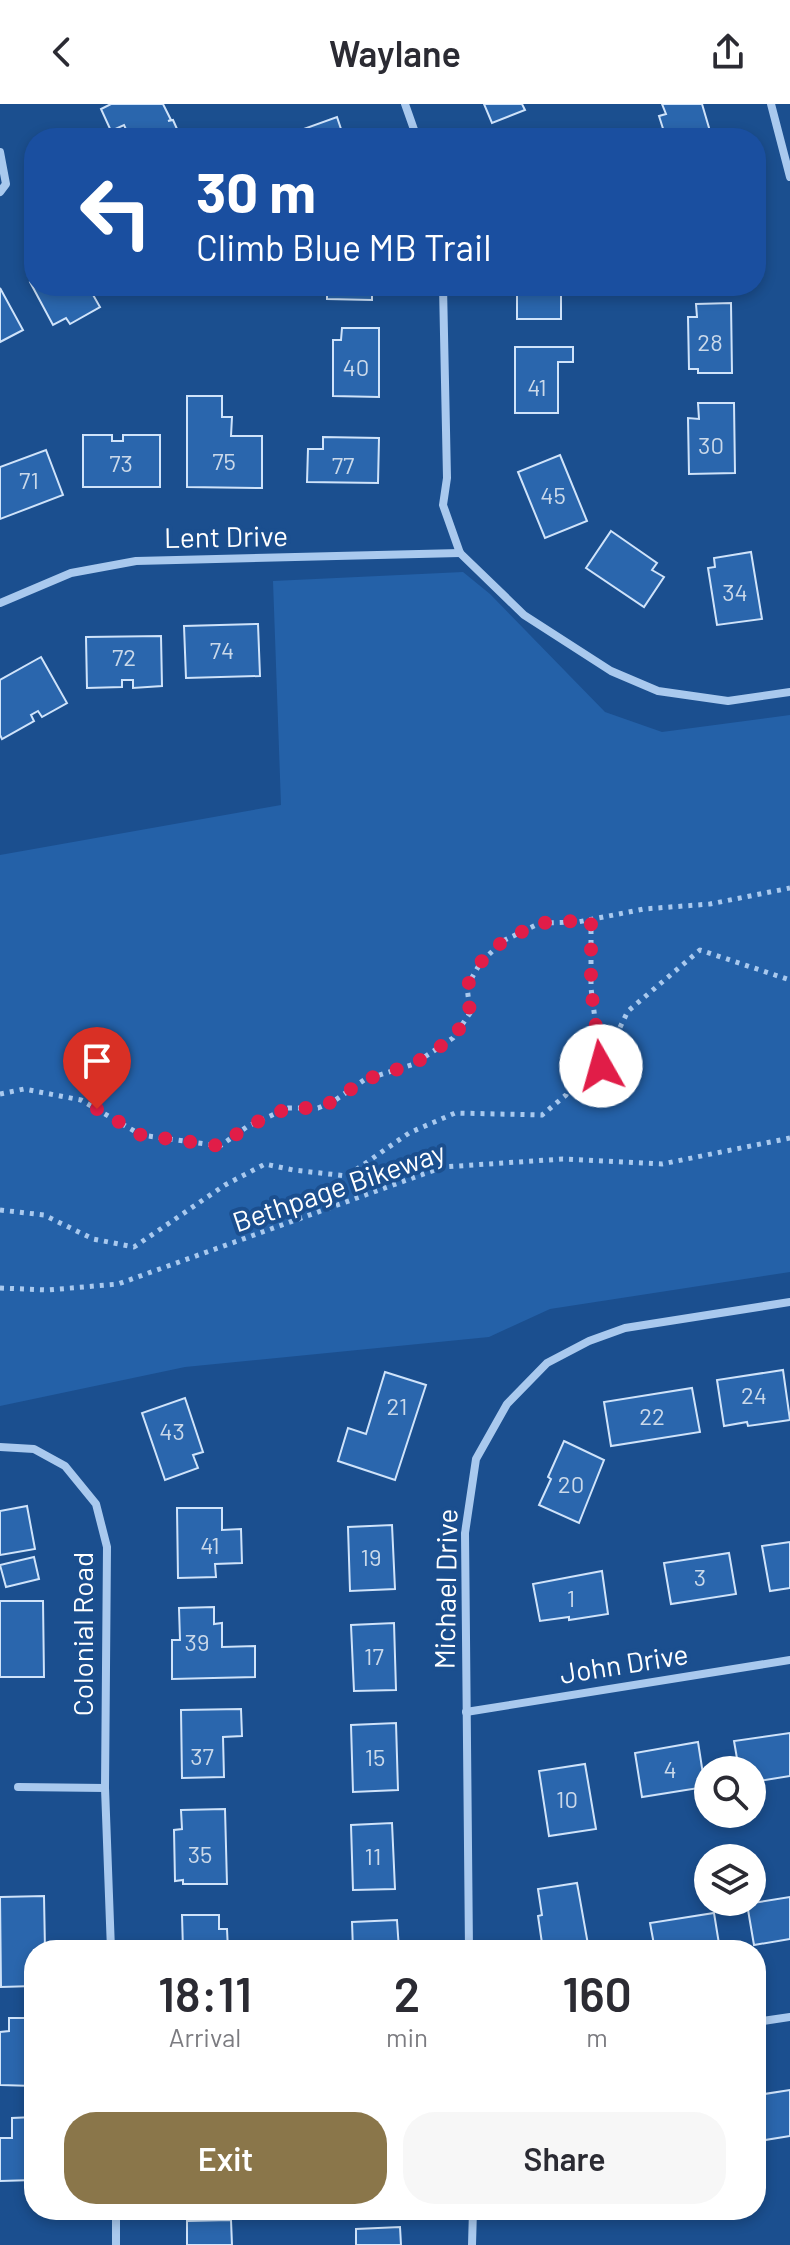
<!DOCTYPE html>
<style>
:root{--surface:#fff;--page:#f7f7f7;--text:#2b2b33;--muted:#7c7c81;--accent:#8a764a}
body{margin:0;font-family:Barlow,sans-serif;background:var(--page);color:var(--text);height:100vh;display:flex;flex-direction:column;font-size:30px;white-space:nowrap}
*{box-sizing:border-box;margin:0}
p{font-size:26px;color:var(--muted)}
.icon{flex:none;width:44px;height:44px;fill:none;stroke:currentColor;stroke-width:2;stroke-linecap:round;stroke-linejoin:round}
.map{position:relative;flex:1;overflow:hidden}
.details{position:absolute;left:24px;top:1836px;width:742px;height:280px;display:flex;flex-direction:column;background:var(--surface);border-radius:32px;box-shadow:0 4px 12px #0003}
.details>*{flex:none}
.guide{position:absolute;left:24px;top:24px;width:742px;height:168px;border-radius:32px;box-shadow:0 4px 12px #0003;background:#1a4fa0;color:#fff;overflow:hidden}
.tools{position:absolute;left:694px;top:1652px;display:grid;gap:16px}
.tools a{display:grid;place-items:center;width:72px;height:72px;border-radius:50%;background:var(--surface);box-shadow:0 4px 12px #0003;font-size:40px}
.pin{position:absolute;display:grid;place-items:center;width:68px;height:68px;color:#fff;margin:-82px -34px;border-radius:50% 50% 50% 0;rotate:-45deg;box-shadow:0 0 8px #0007}
.pin .icon{rotate:45deg}
.me{position:absolute;width:88px;margin:-44px;rotate:353deg;stroke-linejoin:round;filter:drop-shadow(0 0 6px #0008)}
.turn{display:flex;align-items:center;gap:28px;height:168px;padding:0 40px;font-size:36px}
.turn .icon{width:104px;height:104px;stroke-width:2.5}
.turn b{display:block;font-size:56px;line-height:68px}
.eta{display:flex;justify-content:space-evenly;align-items:center;height:136px;text-align:center}
.eta b{font-size:48px;font-weight:600;line-height:56px}
.primary-button{display:flex;gap:16px;margin-top:auto;padding:16px 40px}
.primary-button a{flex:1;height:92px;border-radius:32px;background:var(--accent);color:#fff;font-size:32px;font-weight:600;line-height:92px;text-align:center}
.primary-button a+a{background:var(--page);color:var(--text)}
header{display:flex;justify-content:space-between;align-items:center;height:104px;padding:0 40px;background:var(--surface);font-size:36px;font-weight:600}
.map>svg:first-child{display:block}
</style>
<header><svg class="icon" aria-label="back" viewBox="0 0 24 24"><path d="M15 5l-7 7 7 7"/></svg>Waylane<svg class="icon" aria-label="share" viewBox="0 0 24 24"><path d="M12 15V3M7 8l5-5 5 5M5 13v7h14v-7"/></svg></header>
<div class="map">
<svg width="790" height="2141" viewBox="0 0 790 2141">
<rect width="100%" height="100%" fill="#1b4f8f"/>
<polygon fill="#2461a8" points="463,468 490,490 605,608 662,628 790,611 790,1168 550,1205 489,1233 185,1263 0,1302 0,751 281,701 273,477"/>
<g fill="#2a66ad" stroke="#cfe3fa" stroke-width="2">
<polygon points="111,0 163,0 171,16 168,17 173,16 181,34 138,34 137,32 130,34 124,21 111,27 101,5"/>
<polygon points="484,0 522,0 525,6 492,19"/>
<polygon points="662,0 702,0 712,34 666,34 659,12 666,10"/>
<polygon points="337,13 344,34 301,34 298,27"/>
<polygon points="34,175 34,182 88,182 100,203 70,220 66,214 53,221 30,178"/>
<polygon points="327,182 372,182 372,196 327,195"/>
<rect x="517" y="182" width="44" height="33"/>
<polygon points="0,184 23,226 0,238"/>
<polygon points="731,199 732,269 698,269 698,265 689,265 688,213 697,213 696,200"/>
<polygon points="342,224 379,224 379,293 333,292 333,236 341,236"/>
<polygon points="515,243 573,243 573,258 558,258 558,309 515,309"/>
<polygon points="187,292 222,292 222,313 232,313 231,332 262,332 262,384 187,383"/>
<polygon points="698,299 734,299 735,369 689,370 688,314 699,315"/>
<polygon points="83,331 112,331 112,337 123,337 123,331 160,331 160,383 83,383"/>
<polygon points="323,333 379,334 378,379 307,378 308,345 323,345"/>
<polygon points="46,346 63,391 0,415 0,363"/>
<polygon points="560,351 587,417 545,434 518,368"/>
<polygon points="611,427 657,459 652,466 664,473 644,503 586,464"/>
<polygon points="751,448 762,515 717,521 708,464 715,463 714,454"/>
<polygon points="258,520 260,572 186,574 184,522"/>
<polygon points="161,532 162,582 133,584 133,576 122,576 122,583 87,584 86,533"/>
<polygon points="41,553 67,599 42,613 38,607 31,611 34,617 2,635 0,631 0,576"/>
<polygon points="783,1266 790,1316 748,1322 747,1318 724,1322 717,1276"/>
<polygon points="385,1268 426,1281 395,1376 338,1357 348,1324 366,1330"/>
<polygon points="692,1284 700,1328 611,1342 604,1298"/>
<polygon points="185,1294 203,1348 193,1351 198,1364 165,1376 142,1309"/>
<polygon points="564,1337 604,1356 579,1419 539,1401 551,1375 548,1373"/>
<polygon points="27,1402 35,1445 0,1451 0,1407"/>
<polygon points="177,1404 222,1404 222,1426 241,1425 242,1459 215,1460 216,1473 178,1474"/>
<polygon points="392,1421 395,1485 350,1487 348,1423"/>
<polygon points="790,1438 790,1484 770,1487 762,1442"/>
<polygon points="729,1449 736,1490 671,1500 664,1459"/>
<polygon points="34,1453 39,1475 6,1483 0,1461"/>
<polygon points="602,1467 608,1510 569,1516 569,1513 540,1517 533,1480"/>
<polygon points="0,1497 43,1497 44,1573 0,1573"/>
<polygon points="214,1503 214,1520 222,1519 222,1543 255,1542 255,1573 172,1575 172,1536 180,1536 179,1504"/>
<polygon points="394,1519 396,1586 354,1587 351,1521"/>
<polygon points="241,1605 242,1632 223,1633 224,1673 182,1674 181,1606"/>
<polygon points="396,1619 398,1686 353,1688 351,1621"/>
<polygon points="790,1629 790,1672 752,1678 752,1666 739,1666 734,1637"/>
<polygon points="698,1638 705,1683 642,1693 635,1649"/>
<polygon points="585,1660 596,1725 549,1732 539,1667"/>
<polygon points="225,1705 227,1780 183,1780 183,1776 175,1777 174,1726 182,1725 181,1706"/>
<polygon points="392,1719 395,1785 353,1786 351,1721"/>
<polygon points="577,1779 589,1846 543,1846 538,1812 542,1811 538,1785"/>
<polygon points="44,1792 45,1846 34,1846 34,1882 1,1883 0,1793"/>
<polygon points="790,1793 790,1835 754,1841 747,1800"/>
<polygon points="714,1809 720,1846 655,1846 650,1819"/>
<polygon points="182,1811 219,1811 219,1825 227,1825 228,1846 183,1846"/>
<polygon points="397,1816 399,1846 353,1846 352,1818"/>
<polygon points="9,1914 34,1914 34,1982 0,1981 0,1928 9,1927"/>
<polygon points="790,1986 790,2032 765,2036 758,1991"/>
<polygon points="34,2013 34,2076 0,2077 0,2034 12,2034 12,2014"/>
<polygon points="231,2116 232,2141 187,2141 187,2117"/>
<polygon points="400,2123 401,2141 356,2141 356,2125"/>
</g>
<g fill="none" stroke-linecap="round" stroke-linejoin="round">
<g stroke="#a9c9ee" stroke-width="5" stroke-dasharray="4 6" stroke-linecap="butt">
<polyline points="591,816 591,884 601,962"/>
<polyline points="0,990 24,985 81,996 141,1031 220,1042 248,1022 288,1004 318,1004 334,997 364,976 414,960 453,934 470,909 467,882 481,858 503,837 540,819 578,818 644,805 710,800 790,784"/>
<polyline points="0,1106 44,1111 93,1135 134,1143 225,1081 265,1060 293,1066 347,1072 409,1029 455,1009 542,1011 566,991 575,967 589,959 601,962 628,907 700,846 790,876"/>
<polyline points="0,1184 48,1186 118,1180 443,1063 563,1055 662,1060 790,1034"/>
</g>
<g stroke="#a9c9ee" stroke-width="8">
<polyline points="405,0 417,34"/>
<polyline points="771,0 790,73"/>
<polyline points="0,48 6,80 0,88"/>
<polyline points="443,182 447,374 443,401 460,449 524,511 611,567 658,587 728,597 790,588"/>
<polyline points="0,499 71,469 136,457 460,449"/>
<polyline points="0,1343 34,1345 65,1362 96,1400 107,1443 105,1684 111,1846"/>
<polyline points="466,1608 790,1556"/>
<polyline points="18,1683 105,1684"/>
<polyline points="469,1846 465,1429 476,1355 507,1300 547,1259 589,1237 625,1224 790,1198"/>
<polyline points="756,1918 790,1913"/>
<polyline points="116,2141 116,2106"/>
<polyline points="472,2141 473,2106"/>
</g>
</g>
<g fill="none" stroke-linecap="round" stroke-linejoin="round">
<polyline stroke="#e11d48" stroke-width="14" stroke-dasharray="0 25.2" points="97,1005 141,1031 220,1042 248,1022 288,1004 318,1004 334,997 364,976 414,960 453,934 470,909 467,882 481,858 503,837 540,819 591,816 591,884 601,962"/>
</g>
<g text-anchor="middle" stroke-width="8" stroke-linejoin="round" paint-order="stroke">
<g font-size="24" fill="#cad9ea">
<text x="710" y="247">28</text>
<text x="356" y="272">40</text>
<text x="537" y="292">41</text>
<text x="711" y="350">30</text>
<text x="224" y="366">75</text>
<text x="121" y="368">73</text>
<text x="343" y="370">77</text>
<text x="29" y="385">71</text>
<text x="553" y="400">45</text>
<text x="735" y="497">34</text>
<text x="222" y="555">74</text>
<text x="124" y="562">72</text>
<text x="754" y="1300">24</text>
<text x="397" y="1311">21</text>
<text x="652" y="1321">22</text>
<text x="172" y="1336">43</text>
<text x="571" y="1389">20</text>
<text x="210" y="1450">41</text>
<text x="371" y="1462">19</text>
<text x="700" y="1482">3</text>
<text x="571" y="1503">1</text>
<text x="197" y="1547">39</text>
<text x="374" y="1561">17</text>
<text x="202" y="1661">37</text>
<text x="375" y="1662">15</text>
<text x="670" y="1674">4</text>
<text x="567" y="1704">10</text>
<text x="200" y="1759">35</text>
<text x="373" y="1761">11</text>
</g>
<g font-size="28" fill="#fff" stroke="#1b4f8f">
<text transform="translate(226 433) rotate(-1)" y="10">Lent Drive</text>
<text transform="translate(339 1083) rotate(-19)" y="10">Bethpage Bikeway</text>
<text transform="translate(446 1485) rotate(-89)" y="10">Michael Drive</text>
<text transform="translate(83 1530) rotate(-90)" y="10">Colonial Road</text>
<text transform="translate(624 1560) rotate(-9)" y="10">John Drive</text>
</g>
</g>
</svg>
<div class="tools">
<a><svg class="icon" aria-label="search" viewBox="0 0 24 24"><circle cx="10" cy="10" r="6"/><path d="M15 15l6 6"/></svg></a>
<a><svg class="icon" aria-label="layers" viewBox="0 0 24 24"><path d="M12 4l9 5-9 5-9-5zM3 14l9 5 9-5"/></svg></a>
</div>
<div class="pin" style="left:97px;top:1005px;background:#d93025"><svg class="icon" aria-label="arrive" viewBox="0 0 24 24"><path d="M6 21V4h12l-3 4 3 4H6"/></svg></div>
<svg class="me" style="left:601px;top:962px" viewBox="-20 -20 40 40"><circle r="19" fill="#fff"/><path d="M0-13L10 11 0 6-10 11z" fill="#e11d48"/></svg>
<div class="guide">
<div class="turn"><svg class="icon" aria-label="left" viewBox="0 0 24 24"><path d="M17 20v-9H6M10 6l-5 5 5 5"/></svg><div><b>30 m</b>Climb Blue MB Trail</div></div>
</div>
<section class="details">
<div class="eta">
<div><b>18:11</b><p>Arrival</p></div>
<div><b>2</b><p>min</p></div>
<div><b>160</b><p>m</p></div>
</div>
<div class="primary-button"><a>Exit</a><a>Share</a></div>
</section>
</div>
